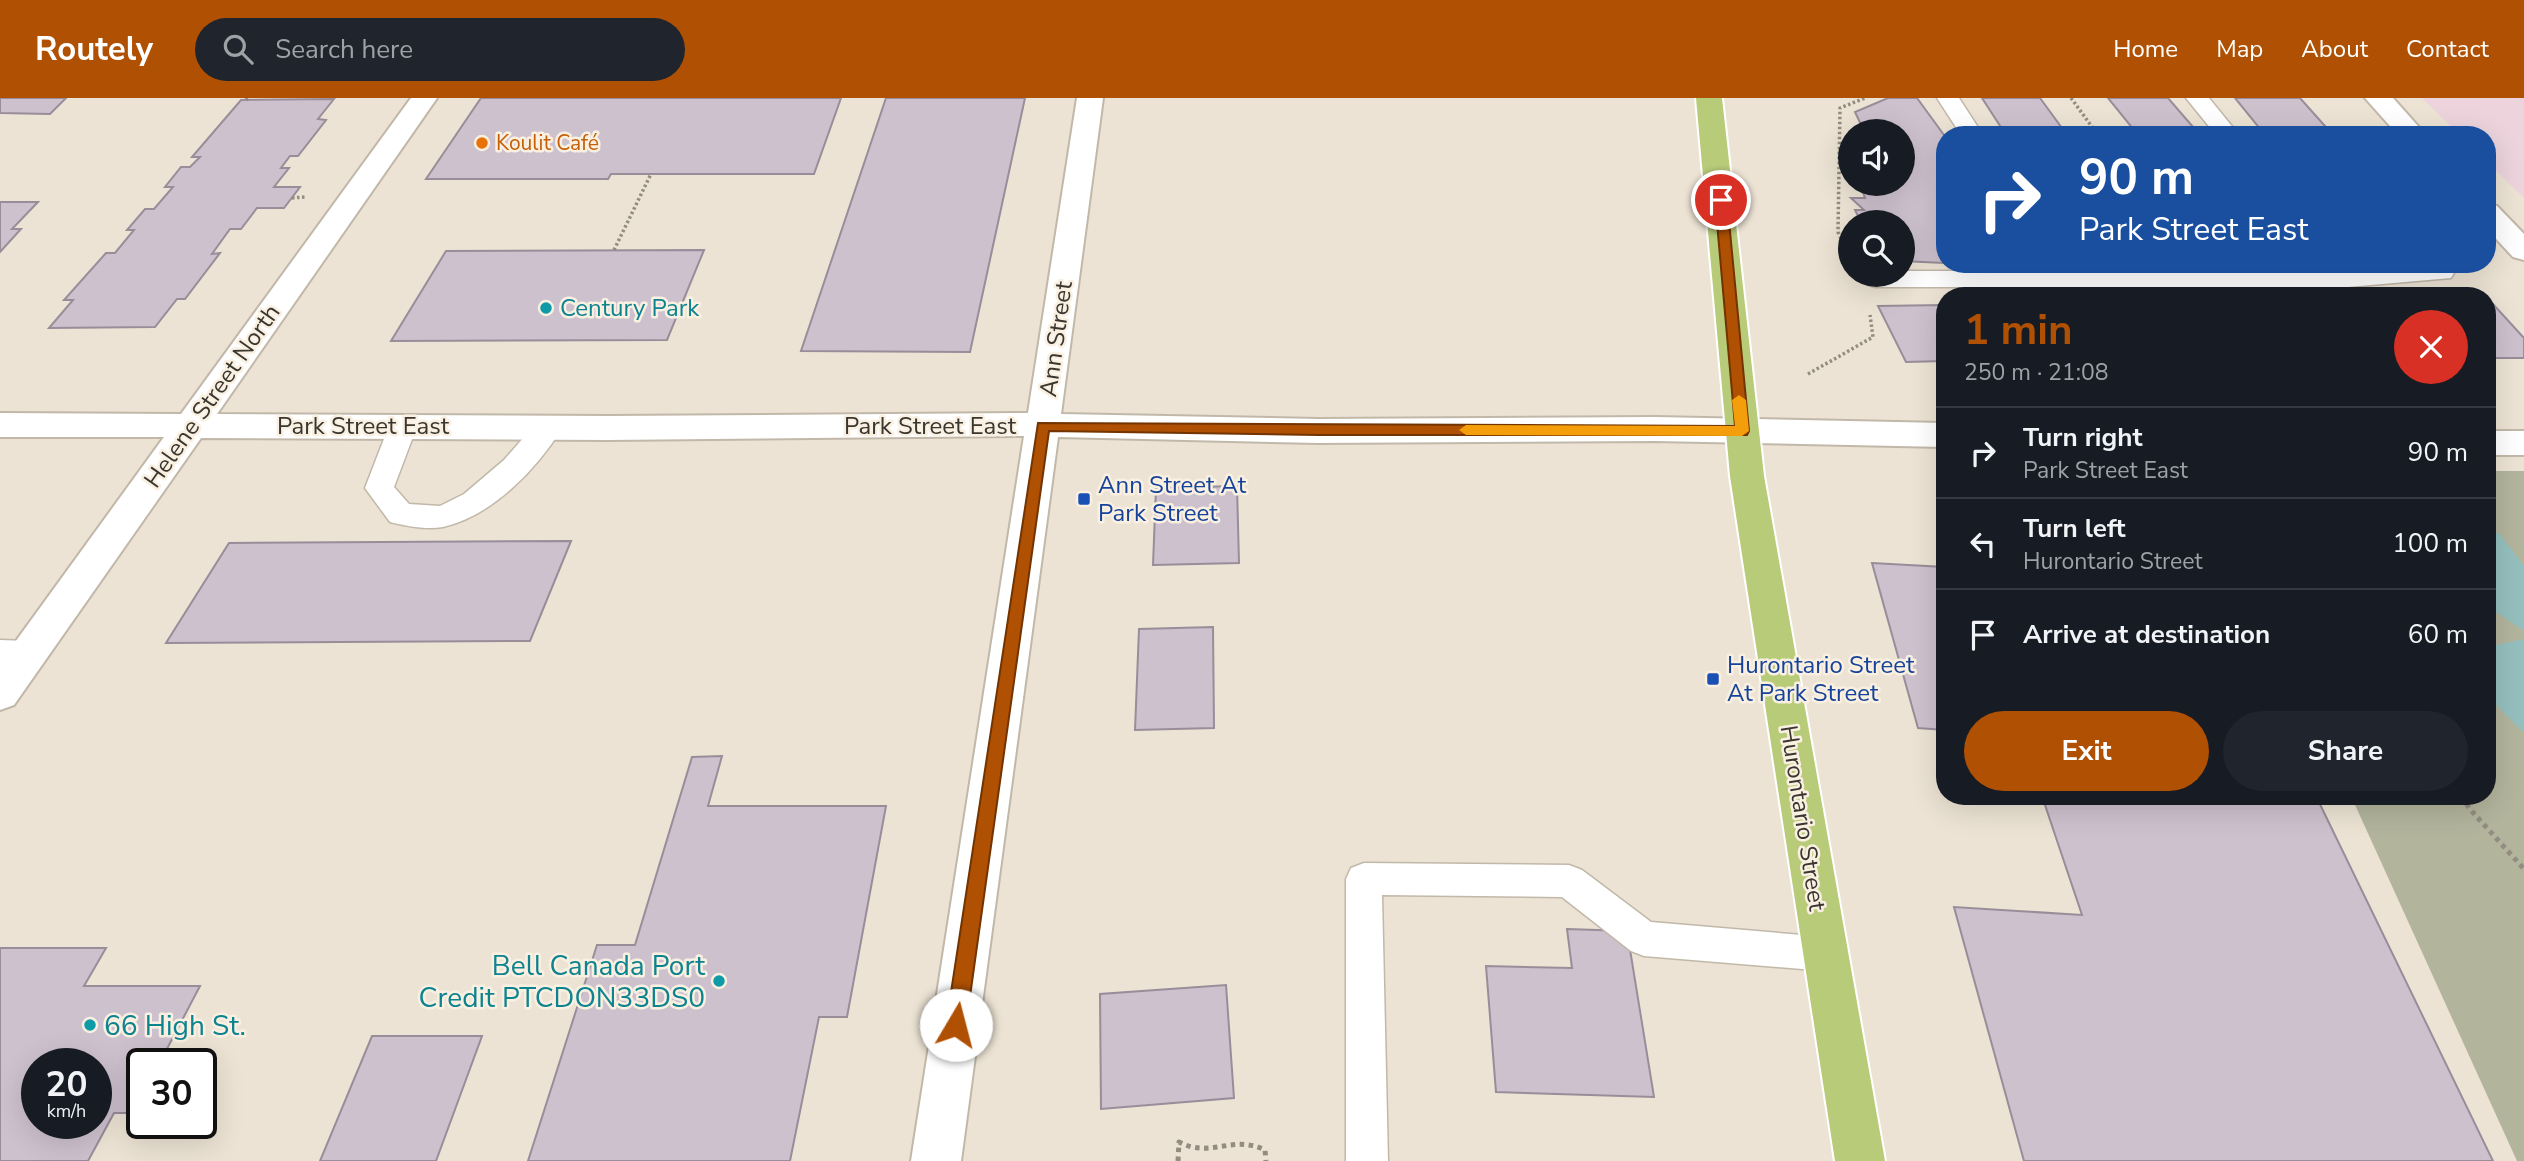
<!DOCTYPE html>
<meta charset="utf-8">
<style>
:root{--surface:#171b24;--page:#20242c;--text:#f1f3f6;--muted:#9ea1a6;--line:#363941;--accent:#af5002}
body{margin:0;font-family:"Nunito Sans",sans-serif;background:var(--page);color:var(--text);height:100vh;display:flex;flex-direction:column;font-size:26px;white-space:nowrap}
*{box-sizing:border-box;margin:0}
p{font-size:23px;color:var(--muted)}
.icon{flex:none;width:38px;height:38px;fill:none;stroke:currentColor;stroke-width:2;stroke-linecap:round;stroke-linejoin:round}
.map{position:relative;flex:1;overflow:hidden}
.panel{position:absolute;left:1936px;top:189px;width:560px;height:518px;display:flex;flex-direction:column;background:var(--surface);border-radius:28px;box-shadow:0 7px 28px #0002}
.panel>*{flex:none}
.banner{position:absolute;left:1936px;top:28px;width:560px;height:147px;border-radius:28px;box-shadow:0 7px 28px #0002;background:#1a4fa0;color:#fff;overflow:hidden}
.buttons{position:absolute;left:1838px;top:21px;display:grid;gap:14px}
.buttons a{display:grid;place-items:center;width:77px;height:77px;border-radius:50%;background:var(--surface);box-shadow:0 7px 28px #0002;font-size:35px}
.speed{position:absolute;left:21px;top:950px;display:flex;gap:14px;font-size:35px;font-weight:700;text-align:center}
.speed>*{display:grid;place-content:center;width:91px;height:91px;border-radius:50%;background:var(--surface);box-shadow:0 7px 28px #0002;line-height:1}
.speed small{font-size:18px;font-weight:400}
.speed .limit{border:4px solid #111;border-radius:10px;background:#fff;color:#111}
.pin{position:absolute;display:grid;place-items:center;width:60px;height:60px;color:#fff;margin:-30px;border:4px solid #fff;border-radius:50%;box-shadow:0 2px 7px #0007}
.me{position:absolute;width:77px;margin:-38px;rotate:8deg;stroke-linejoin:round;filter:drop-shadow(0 0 5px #0008)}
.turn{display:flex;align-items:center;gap:24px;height:147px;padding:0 28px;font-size:32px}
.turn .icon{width:91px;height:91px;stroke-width:2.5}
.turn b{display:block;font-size:49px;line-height:60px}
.round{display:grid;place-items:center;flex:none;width:74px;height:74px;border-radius:37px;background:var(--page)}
.headline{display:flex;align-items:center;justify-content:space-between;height:119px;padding:0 28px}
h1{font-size:42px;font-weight:700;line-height:52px;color:var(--accent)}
.button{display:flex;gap:14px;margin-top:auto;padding:14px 28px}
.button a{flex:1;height:80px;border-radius:42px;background:var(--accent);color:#fff;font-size:28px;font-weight:700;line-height:80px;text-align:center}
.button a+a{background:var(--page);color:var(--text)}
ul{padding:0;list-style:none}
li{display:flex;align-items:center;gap:21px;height:91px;padding:0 28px;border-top:2px solid var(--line)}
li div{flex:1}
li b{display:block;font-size:26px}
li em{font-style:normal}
header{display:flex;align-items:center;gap:42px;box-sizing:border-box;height:98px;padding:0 35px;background:var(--accent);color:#fff}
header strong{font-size:33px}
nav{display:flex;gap:38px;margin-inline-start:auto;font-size:24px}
.search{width:490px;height:63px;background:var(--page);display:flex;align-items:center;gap:18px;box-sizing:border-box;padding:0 24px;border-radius:38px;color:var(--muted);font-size:26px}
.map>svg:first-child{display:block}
</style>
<header>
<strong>Routely</strong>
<div class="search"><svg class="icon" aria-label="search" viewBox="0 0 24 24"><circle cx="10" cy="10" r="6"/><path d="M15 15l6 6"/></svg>Search here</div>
<nav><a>Home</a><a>Map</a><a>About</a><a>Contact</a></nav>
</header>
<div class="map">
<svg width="2524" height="1063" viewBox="0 0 2524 1063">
<rect width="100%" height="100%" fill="#ece3d4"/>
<polygon fill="#ecd3dc" points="2422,0 2524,0 2524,100 2487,64 2487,37 2460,37"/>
<polygon fill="#b2b49c" points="2487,373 2524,373 2524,1063 2517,1063 2351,698 2487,698"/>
<g fill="#95bfbe">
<polygon points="2487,435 2499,435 2524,468 2524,533 2487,508"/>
<polygon points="2524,541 2524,635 2487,598 2487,549"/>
</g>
<g fill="#cdc1ce" stroke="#988d99" stroke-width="2" fill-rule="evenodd">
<polygon points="0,0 66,0 50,16 0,15"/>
<polygon points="481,0 841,0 814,76 611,76 608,81 426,81"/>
<polygon points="886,0 1025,0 970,254 801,253"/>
<polygon points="1888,0 1917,0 1944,37 1944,46 1941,46 1944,50 1944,165 1902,163 1902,124 1861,124 1855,112 1864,112 1851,100 1865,100 1860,86 1902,86 1902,33 1864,33 1855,14"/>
<polygon points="1982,0 2040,0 2067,37 2006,37"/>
<polygon points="2108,0 2168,0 2200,37 2138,37"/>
<polygon points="2235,0 2300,0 2333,37 2265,37"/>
<polygon points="334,1 318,21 326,22 298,58 290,58 281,70 289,70 274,89 300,89 284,110 257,110 241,131 230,131 212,156 220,155 185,201 177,201 155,229 49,230 73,202 64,202 106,155 115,155 134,132 127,132 145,111 154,111 173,89 165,89 181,69 190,69 200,59 192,59 241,2"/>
<polygon points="0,104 38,104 12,131 21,131 0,154"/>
<polygon points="704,152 667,242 391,243 446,153"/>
<polygon points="2487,205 2492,205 2524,240 2524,260 2487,260"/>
<polygon points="1944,207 1944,263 1906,264 1878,208"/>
<polygon points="1237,388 1239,465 1153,467 1156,390"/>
<polygon points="571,443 530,543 166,545 229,445"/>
<polygon points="1872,465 1944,469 1944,632 1918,630"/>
<polygon points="1213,529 1214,630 1135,632 1139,531"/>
<polygon points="722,658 708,708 886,708 847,919 819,919 790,1063 528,1063 597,847 635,847 692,659"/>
<polygon points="2042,698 2316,698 2493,1063 2024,1063 1954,809 2082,817"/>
<polygon points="1567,831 1627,833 1654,999 1496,994 1486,868 1572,870"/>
<path d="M0,850H106L84,888H200L159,966H142V1000L134,1015H114L88,1063H0ZM37,966H96V1026H37Z"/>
<polygon points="1226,887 1234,1000 1101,1011 1100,896"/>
<polygon points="372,938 482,938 436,1063 320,1063"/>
</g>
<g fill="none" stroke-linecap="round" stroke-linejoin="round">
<g stroke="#c1b8a9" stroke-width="3">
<g id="service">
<polygon points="1937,0 1959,0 1983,37 1961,37"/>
<polygon points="2186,0 2209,0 2239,37 2216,37"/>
<polygon points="2442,167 2451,170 2454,175 2451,180 2348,189 1875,189 1866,186 1863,181 1865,177 1902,177 1902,173 2348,173"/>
<path d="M403,319L413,321L417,328L394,389L409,406L440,408L464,396L504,362L538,323L548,321L558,323L562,330C537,371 492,418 443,429C427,432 406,428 390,424L365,390L389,328L393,321Z"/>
<polygon points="0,542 28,543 39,547 44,556 39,565 28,569 0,568"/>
<polygon points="1364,765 1569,767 1582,772 1651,824 1826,839 1839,844 1845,856 1839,868 1826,873 1644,858 1631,853 1562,799 1382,797 1388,1063 1346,1063 1346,781 1351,770"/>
</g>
</g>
<g stroke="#c1b8a9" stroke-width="4">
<g id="minor">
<polygon points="411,0 437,0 217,316 608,318 1028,315 1077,0 1103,0 1061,316 1318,321 1655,319 1944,325 1944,349 1655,343 1318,345 1058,339 961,1063 911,1063 1024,338 608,342 201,340 14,607 0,612 0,565 164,339 0,339 0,315 181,316"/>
<polygon points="2365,0 2393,0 2426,37 2398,37"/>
<polygon points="2487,105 2497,108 2524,136 2524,162 2513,159 2487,131"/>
<rect x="2487" y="333" width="37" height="24"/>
</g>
</g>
<g stroke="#fff" stroke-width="4">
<polygon id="primary" points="1696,0 1722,0 1764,378 1885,1063 1835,1063 1730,378"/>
</g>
<g stroke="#928c81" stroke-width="3.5" stroke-dasharray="2.5 2.5" stroke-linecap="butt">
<polyline points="2071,0 2098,37"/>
<polyline points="246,2 248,0"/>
<polyline points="292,100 305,99"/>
<polyline points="614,152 651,76"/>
<polyline points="1849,159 1838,134 1840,10 1865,0"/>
<polyline points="1808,276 1873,239 1870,217"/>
</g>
<g stroke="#928c81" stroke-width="5" stroke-dasharray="4.5 4.5" stroke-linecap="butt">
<polyline points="2462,698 2469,710 2524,771"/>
<path d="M1178,1063L1179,1044C1211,1061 1232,1036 1265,1052L1266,1063"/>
</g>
<use href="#service" fill="#fff" fill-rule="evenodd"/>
<use href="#minor" fill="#fff" fill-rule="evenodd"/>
<use href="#primary" fill="#b8cb79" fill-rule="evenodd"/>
</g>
<polygon fill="#af5002" stroke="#723401" stroke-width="2" points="1721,99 1727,102 1749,333 1747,337 1318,337 1049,333 966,927 963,933 956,936 949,933 946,927 1038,325 1735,328 1715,102"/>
<polygon fill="#f59e0b" points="1739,297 1746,302 1749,333 1742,338 1466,337 1459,332 1466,327 1735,328 1732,302"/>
<circle fill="#e8710a" stroke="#f9f0e1" stroke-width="2.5" cx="482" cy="45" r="7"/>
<g fill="#0f9aa8" stroke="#f9f0e1" stroke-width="2.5">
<circle cx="546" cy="210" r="7"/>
<circle cx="719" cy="883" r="7"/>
<circle cx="90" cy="927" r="7"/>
</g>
<g fill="#1a4fb4" stroke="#f9f0e1" stroke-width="2.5">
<rect x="1077" y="394" width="14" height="14" rx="3.5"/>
<rect x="1706" y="574" width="14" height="14" rx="3.5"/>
</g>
<g text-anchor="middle" stroke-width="5" stroke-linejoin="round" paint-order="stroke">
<g font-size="21" fill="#c56008" stroke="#f9f0e1" text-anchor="start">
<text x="496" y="52">Koulit Café</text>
</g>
<g font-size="24" fill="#0d838f" stroke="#f9f0e1" text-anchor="start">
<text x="560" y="218">Century Park</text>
</g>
<g font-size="24" fill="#39352f" stroke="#f9f0e1">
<text transform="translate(1056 241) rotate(-82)" y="8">Ann Street</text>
<text transform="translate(212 298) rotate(-55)" y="8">Helene Street North</text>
<text x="363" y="336">Park Street East</text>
<text x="930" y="336">Park Street East</text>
<text transform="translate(1803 720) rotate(81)" y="8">Hurontario Street</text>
</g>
<g font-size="24" fill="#164399" stroke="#f9f0e1" text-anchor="start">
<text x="1098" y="395">Ann Street At<tspan x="1098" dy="28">Park Street</tspan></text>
<text x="1727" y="575">Hurontario Street<tspan x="1727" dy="28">At Park Street</tspan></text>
</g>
<g font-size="28" fill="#0d838f" stroke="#f9f0e1" text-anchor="end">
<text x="705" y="877">Bell Canada Port<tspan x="705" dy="32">Credit PTCDON33DS0</tspan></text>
<text x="104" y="937" text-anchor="start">66 High St.</text>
</g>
</g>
</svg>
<div class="buttons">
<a><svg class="icon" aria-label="sound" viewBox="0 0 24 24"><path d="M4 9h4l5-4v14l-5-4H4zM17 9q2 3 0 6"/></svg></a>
<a><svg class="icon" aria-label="search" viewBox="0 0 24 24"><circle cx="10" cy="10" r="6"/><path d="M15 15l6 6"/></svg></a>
</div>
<div class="speed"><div>20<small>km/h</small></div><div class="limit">30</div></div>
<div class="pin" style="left:1721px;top:102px;background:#d93025"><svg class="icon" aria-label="arrive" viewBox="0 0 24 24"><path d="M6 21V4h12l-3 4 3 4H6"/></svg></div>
<svg class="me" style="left:956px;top:927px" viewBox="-20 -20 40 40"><circle r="19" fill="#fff"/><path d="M0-13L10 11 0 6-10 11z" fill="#af5002"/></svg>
<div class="banner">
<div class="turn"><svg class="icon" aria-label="right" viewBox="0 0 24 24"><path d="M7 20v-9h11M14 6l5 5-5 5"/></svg><div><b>90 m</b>Park Street East</div></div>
</div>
<section class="panel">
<div class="headline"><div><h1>1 min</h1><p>250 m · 21:08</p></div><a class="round" style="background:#d93025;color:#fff"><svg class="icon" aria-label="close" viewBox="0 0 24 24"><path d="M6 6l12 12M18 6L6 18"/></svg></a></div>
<ul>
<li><svg class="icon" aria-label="right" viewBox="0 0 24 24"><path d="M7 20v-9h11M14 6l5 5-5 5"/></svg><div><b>Turn right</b><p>Park Street East</p></div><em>90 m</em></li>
<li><svg class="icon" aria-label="left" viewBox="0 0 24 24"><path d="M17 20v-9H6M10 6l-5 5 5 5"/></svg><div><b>Turn left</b><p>Hurontario Street</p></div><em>100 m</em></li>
<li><svg class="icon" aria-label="arrive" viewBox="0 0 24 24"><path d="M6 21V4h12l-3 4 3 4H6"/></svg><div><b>Arrive at destination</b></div><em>60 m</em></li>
</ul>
<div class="button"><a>Exit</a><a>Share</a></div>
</section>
</div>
